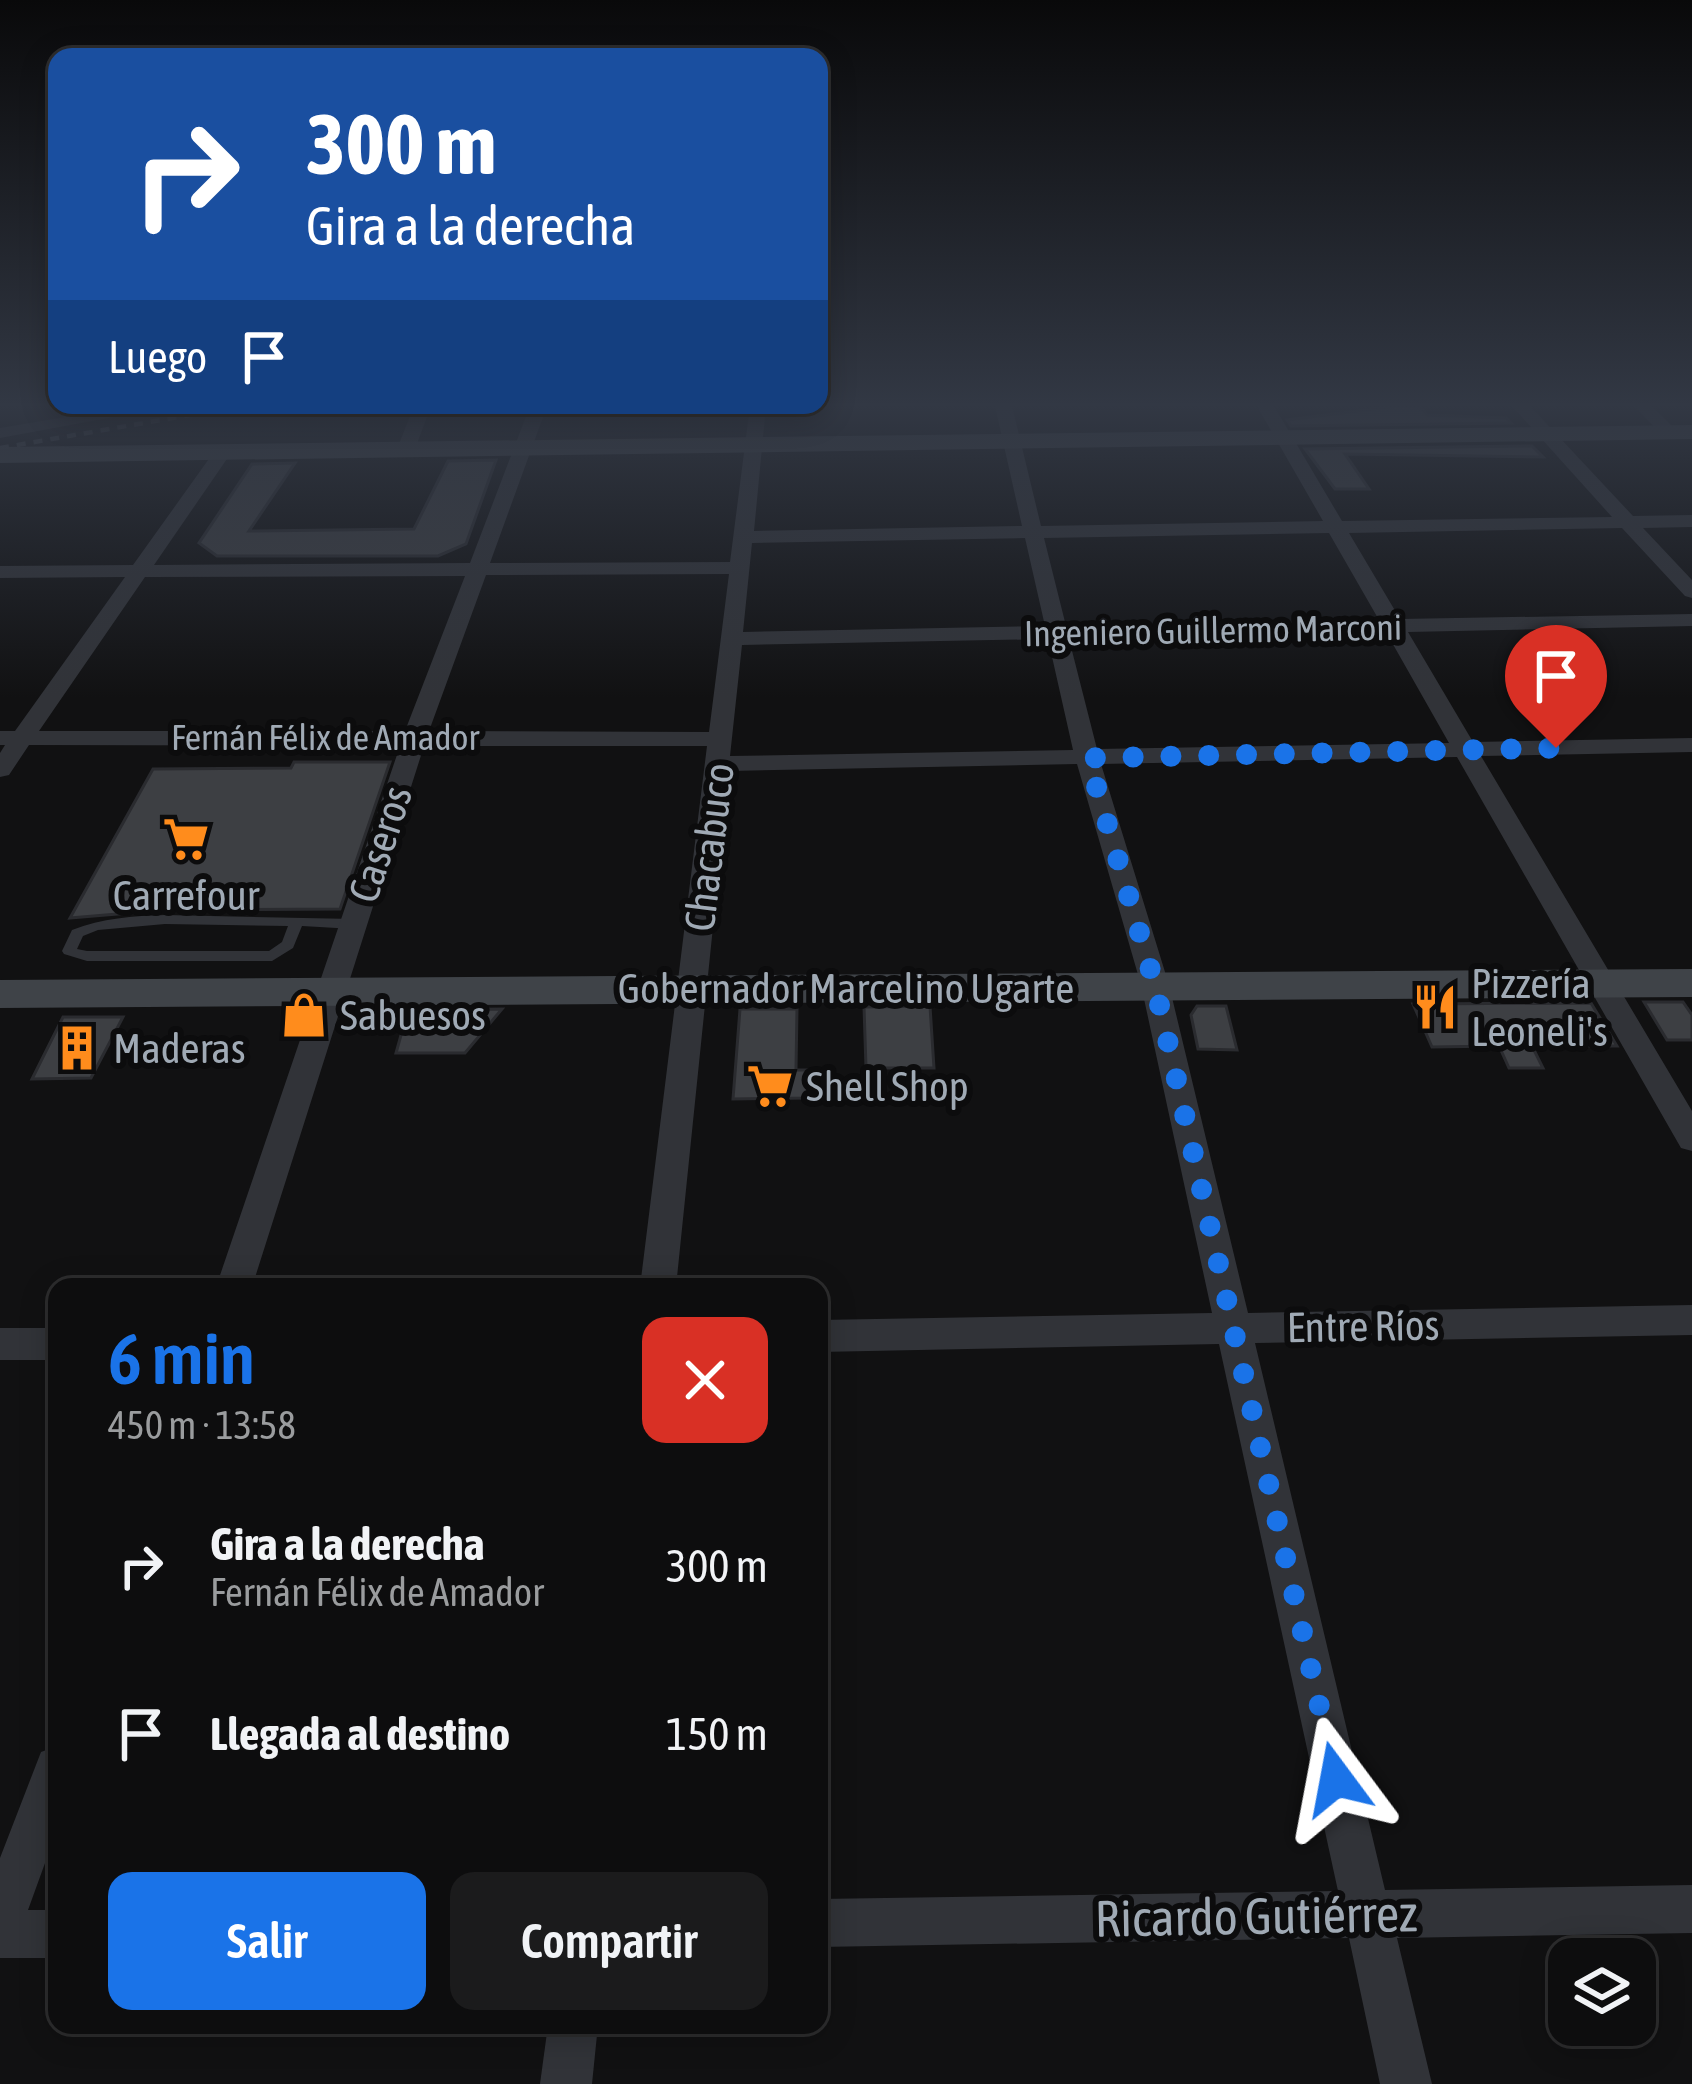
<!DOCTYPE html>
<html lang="es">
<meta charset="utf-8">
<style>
:root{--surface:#0d0d0e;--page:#1b1b1c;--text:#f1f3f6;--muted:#9a9c9e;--line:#2d2d2e;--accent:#1a73e8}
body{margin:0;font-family:"Asap Condensed",sans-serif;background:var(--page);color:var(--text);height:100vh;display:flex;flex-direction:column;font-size:45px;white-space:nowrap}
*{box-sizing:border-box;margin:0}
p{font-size:39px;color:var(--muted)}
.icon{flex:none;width:66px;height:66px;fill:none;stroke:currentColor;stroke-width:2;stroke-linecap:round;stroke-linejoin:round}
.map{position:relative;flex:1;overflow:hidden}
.sheet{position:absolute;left:48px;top:1278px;width:780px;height:756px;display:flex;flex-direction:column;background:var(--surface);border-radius:24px;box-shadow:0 6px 30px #0003,0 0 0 3px var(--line)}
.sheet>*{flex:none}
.guide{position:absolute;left:48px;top:48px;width:780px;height:366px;border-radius:24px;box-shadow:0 6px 30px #0003,0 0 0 3px var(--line);background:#1a4fa0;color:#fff;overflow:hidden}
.controls{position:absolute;left:1548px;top:1938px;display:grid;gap:24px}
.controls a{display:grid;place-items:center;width:108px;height:108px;border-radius:24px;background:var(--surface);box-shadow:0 6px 30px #0003,0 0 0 3px var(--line);font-size:60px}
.pin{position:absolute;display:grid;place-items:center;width:102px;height:102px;color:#fff;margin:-123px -51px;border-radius:50% 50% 50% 0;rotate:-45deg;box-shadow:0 0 12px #0007}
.pin .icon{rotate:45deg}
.me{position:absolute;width:132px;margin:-66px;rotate:347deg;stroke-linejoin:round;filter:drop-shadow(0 0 9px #0008)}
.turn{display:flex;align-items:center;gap:42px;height:252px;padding:0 60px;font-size:54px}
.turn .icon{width:156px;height:156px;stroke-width:2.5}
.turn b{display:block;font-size:84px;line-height:102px}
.then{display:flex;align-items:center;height:114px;padding:0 60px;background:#0003;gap:24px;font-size:45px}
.round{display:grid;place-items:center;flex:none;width:126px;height:126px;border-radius:24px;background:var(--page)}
.headline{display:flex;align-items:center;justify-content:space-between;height:204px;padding:0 60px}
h1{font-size:72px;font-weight:600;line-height:90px;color:var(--accent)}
.action{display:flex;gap:24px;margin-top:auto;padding:24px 60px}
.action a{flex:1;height:138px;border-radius:24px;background:var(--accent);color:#fff;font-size:48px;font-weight:600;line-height:138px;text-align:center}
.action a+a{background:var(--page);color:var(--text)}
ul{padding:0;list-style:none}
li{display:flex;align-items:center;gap:36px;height:168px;padding:0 60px}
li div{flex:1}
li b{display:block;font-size:45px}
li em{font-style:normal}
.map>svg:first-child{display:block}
</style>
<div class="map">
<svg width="1692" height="2084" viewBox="0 0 1692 2084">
<rect width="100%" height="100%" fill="#111112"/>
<g fill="#3d3f43" stroke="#2a2b2f" stroke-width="3">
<polygon points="1397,406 1420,406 1427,415 1506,418 1511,423 1291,426 1287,420"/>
<polygon points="1532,446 1543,457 1345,454 1369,489 1335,489 1305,449"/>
<polygon points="496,460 466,544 438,556 217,556 199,543 252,464 295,463 249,531 414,529 448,461"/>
<polygon points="294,762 390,762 340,909 165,910 70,918 153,769 291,768"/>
<polygon points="1644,1002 1683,1002 1692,1015 1692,1040 1667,1040"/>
<polygon points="1591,1003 1617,1046 1532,1046 1543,1068 1509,1068 1499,1046 1432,1047 1413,1004"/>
<polygon points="930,1006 934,1068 866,1068 864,1007"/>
<polygon points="1197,1006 1226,1006 1237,1050 1198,1049 1191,1015"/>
<polygon points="502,1009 465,1053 396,1053 408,1010"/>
<polygon points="740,1009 797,1009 796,1070 809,1070 807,1098 733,1099"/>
<polygon points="63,1017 123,1017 91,1078 32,1079"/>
</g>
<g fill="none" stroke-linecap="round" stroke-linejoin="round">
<path fill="#313338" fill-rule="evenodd" d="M165,915L354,919L361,924L354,929L302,926L293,948L272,961H87L64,954L62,951L72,930C102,918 133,916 165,915ZM165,924L288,926L282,942L269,951H87L77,949L83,936L98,930Z"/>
<g fill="#313338" fill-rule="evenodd">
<polygon points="131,406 173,406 0,438 0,428"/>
<polygon points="414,406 431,406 415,449 406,454 397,449"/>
<path d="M530,406H547L490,563L730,562L750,406H766L754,531L1022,526L995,406H1012L1041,526L1323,521L1257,406H1274L1342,521L1612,517L1512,406H1530L1633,516L1692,515V527L1643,528L1692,580V598L1685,596L1622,528L1349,533L1400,619L1692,614V626L1408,632L1473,742L1692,738V752L1481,756L1692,1111V1151L1681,1148L1457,757L1101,764L1169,985L1248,1313L1692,1305V1335L1255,1343L1385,1890L1692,1885V1933L1397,1938L1432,2084H1380L1349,1938L819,1947V1899L1338,1891L1219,1344L819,1352V1320L1212,1313L1141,985L1077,764L729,771L676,1287H640L707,746H424L252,1287H216L400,746L29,745L9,775L0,777V753L5,745H0V731H15L125,577L0,578V566L133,565L216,449L222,448L231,453L154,565L470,563ZM1329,533L1379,620L1066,626L1044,538ZM1025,538L1045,626L743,632L752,543ZM729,574L709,732L429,731L486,575ZM465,576L405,731H39L145,577ZM1386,632L1449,743L1097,749L1069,639ZM1048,639L1073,750L730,756L742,645Z"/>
<polygon points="1634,406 1652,406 1679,433 1664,437"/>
<rect x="0" y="1328" width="57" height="32"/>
<polygon points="57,1746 57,1830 28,1910 57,1910 57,1958 0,1958 0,1858 41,1752"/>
<polygon points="548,2025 598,2025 592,2084 540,2084"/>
</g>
<g fill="#3f4348" fill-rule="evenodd">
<polygon points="1692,425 1692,439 0,463 0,447"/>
<polygon points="1692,969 1692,997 0,1008 0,980"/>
</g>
<polyline stroke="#44484d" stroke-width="4.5" stroke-dasharray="9 8" stroke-linecap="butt" points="0,448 242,406"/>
</g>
<linearGradient id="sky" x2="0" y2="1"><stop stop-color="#09090a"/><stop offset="0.58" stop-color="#323844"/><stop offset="1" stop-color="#323844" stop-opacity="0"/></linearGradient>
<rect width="1692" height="698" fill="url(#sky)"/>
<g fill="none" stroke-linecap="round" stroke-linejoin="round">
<polyline stroke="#1a73e8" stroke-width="21" stroke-dasharray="0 37.8" points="1336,1779 1155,985 1088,758 1556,748"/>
</g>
<defs>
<g id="supermarket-bare" transform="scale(3.6)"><path d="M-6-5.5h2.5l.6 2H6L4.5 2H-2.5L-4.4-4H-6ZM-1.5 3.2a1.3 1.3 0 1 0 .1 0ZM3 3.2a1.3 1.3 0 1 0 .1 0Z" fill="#ff8c1c" stroke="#0c0c0d" stroke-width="2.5" paint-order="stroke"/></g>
<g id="restaurant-bare" transform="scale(3.6)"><path d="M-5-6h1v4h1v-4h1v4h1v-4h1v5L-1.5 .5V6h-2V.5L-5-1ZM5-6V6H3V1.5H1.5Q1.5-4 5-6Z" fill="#ff8c1c" stroke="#0c0c0d" stroke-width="2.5" paint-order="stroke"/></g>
<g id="shop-bare" transform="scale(3.6)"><path d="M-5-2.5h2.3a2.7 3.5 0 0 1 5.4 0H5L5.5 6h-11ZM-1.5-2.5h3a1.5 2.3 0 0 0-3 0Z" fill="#ff8c1c" stroke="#0c0c0d" stroke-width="2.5" paint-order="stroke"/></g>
<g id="building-bare" transform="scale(3.6)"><path d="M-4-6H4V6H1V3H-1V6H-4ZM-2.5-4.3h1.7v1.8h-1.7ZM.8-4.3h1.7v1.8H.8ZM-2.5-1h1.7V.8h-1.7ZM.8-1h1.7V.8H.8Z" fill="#ff8c1c" stroke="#0c0c0d" stroke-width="2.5" paint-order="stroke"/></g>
</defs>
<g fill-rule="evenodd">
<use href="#supermarket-bare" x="186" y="839"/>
<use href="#restaurant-bare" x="1435" y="1007"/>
<use href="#shop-bare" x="304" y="1015"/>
<use href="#building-bare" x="77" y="1048"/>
<use href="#supermarket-bare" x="770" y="1086"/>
</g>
<g text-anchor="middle" stroke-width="12" stroke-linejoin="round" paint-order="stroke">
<g font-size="36" fill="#a0aab5" stroke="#0c0c0d">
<text transform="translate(1213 630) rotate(-1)" y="13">Ingeniero Guillermo Marconi</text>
<text x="325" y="750">Fernán Félix de Amador</text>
</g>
<g font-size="42" fill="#a0aab5" stroke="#0c0c0d">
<text transform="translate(380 844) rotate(-72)" y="15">Caseros</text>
<text transform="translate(709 847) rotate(-83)" y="15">Chacabuco</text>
<text x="846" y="1003">Gobernador Marcelino Ugarte</text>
<text transform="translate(1363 1326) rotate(-1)" y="15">Entre Ríos</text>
</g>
<g font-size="42" fill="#a0aab5" stroke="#0c0c0d" text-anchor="start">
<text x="186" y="910" text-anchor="middle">Carrefour</text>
<text x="1471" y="998">Pizzería<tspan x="1471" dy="48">Leoneli's</tspan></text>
<text x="340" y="1030">Sabuesos</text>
<text x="113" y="1063">Maderas</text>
<text x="806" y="1101">Shell Shop</text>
</g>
<g font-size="51" fill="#a0aab5" stroke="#0c0c0d">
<text transform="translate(1256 1916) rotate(-1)" y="18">Ricardo Gutiérrez</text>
</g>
</g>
</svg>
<div class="controls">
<a><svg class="icon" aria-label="layers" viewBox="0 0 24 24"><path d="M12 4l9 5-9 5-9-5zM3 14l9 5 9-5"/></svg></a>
</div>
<div class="pin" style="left:1556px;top:748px;background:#d93025"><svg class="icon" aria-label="arrive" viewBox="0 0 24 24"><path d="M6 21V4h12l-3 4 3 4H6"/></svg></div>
<svg class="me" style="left:1336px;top:1779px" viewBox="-20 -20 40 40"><path d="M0-17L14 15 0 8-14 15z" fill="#1a73e8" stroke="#fff" stroke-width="4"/></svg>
<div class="guide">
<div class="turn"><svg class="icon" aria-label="right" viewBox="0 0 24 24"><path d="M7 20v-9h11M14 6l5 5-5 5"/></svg><div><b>300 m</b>Gira a la derecha</div></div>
<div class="then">Luego<svg class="icon" aria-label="arrive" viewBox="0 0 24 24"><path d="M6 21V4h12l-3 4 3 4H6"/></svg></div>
</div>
<section class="sheet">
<div class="headline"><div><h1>6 min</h1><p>450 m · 13:58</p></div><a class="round" style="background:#d93025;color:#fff"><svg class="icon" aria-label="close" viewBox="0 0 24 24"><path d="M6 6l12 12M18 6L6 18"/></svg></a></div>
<ul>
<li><svg class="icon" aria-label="right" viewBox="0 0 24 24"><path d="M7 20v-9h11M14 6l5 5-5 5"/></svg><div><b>Gira a la derecha</b><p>Fernán Félix de Amador</p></div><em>300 m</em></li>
<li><svg class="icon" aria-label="arrive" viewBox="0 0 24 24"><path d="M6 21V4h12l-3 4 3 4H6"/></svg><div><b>Llegada al destino</b></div><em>150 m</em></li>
</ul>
<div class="action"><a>Salir</a><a>Compartir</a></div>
</section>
</div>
